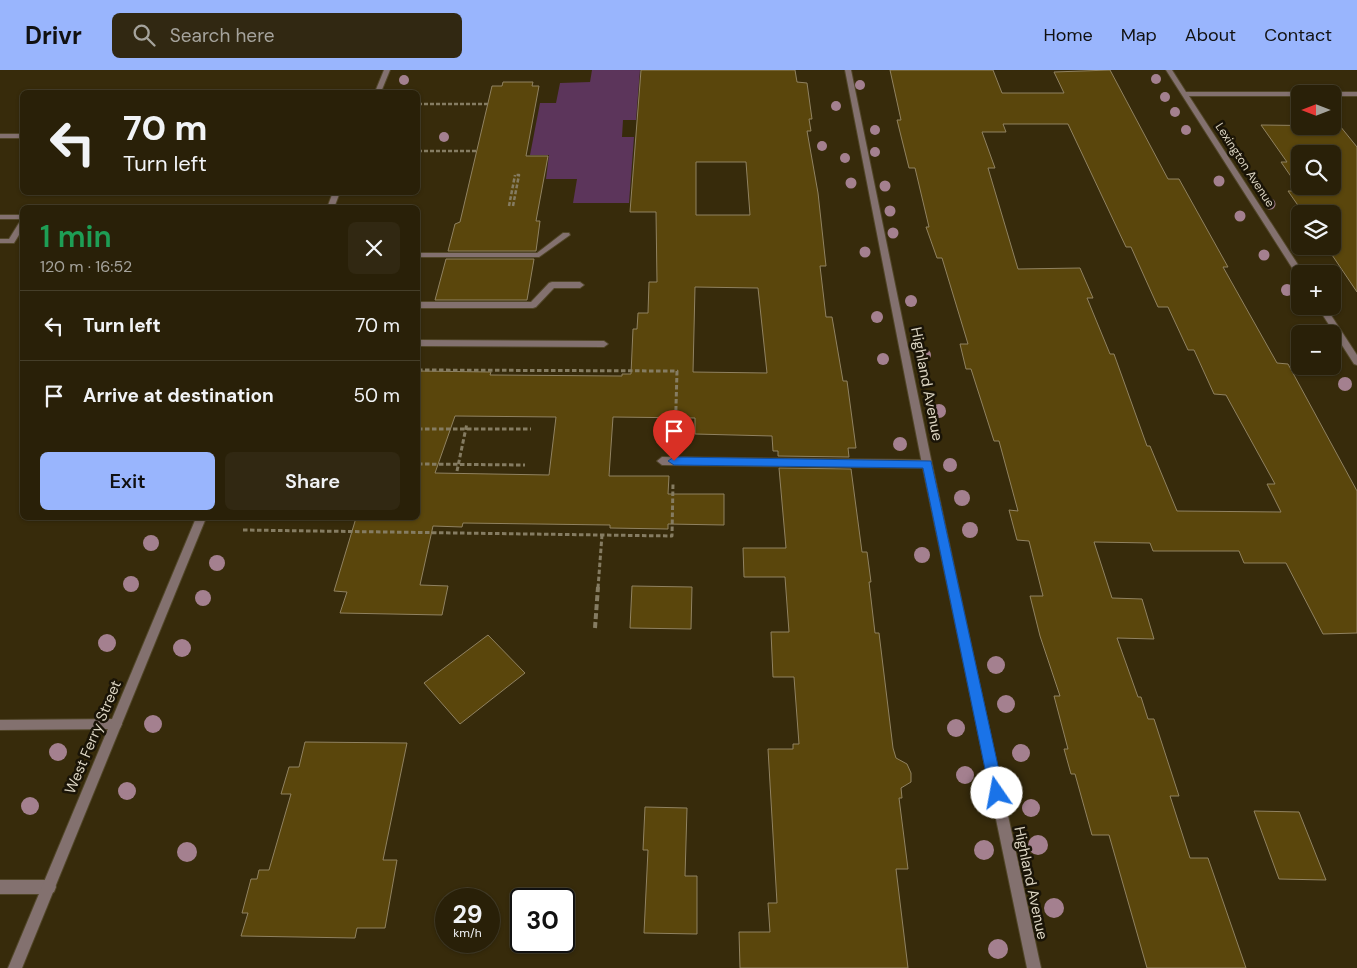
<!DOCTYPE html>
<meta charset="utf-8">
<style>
:root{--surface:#292008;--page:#312812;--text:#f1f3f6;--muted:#a5a39c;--line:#453e29;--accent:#99b5fd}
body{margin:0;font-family:"DM Sans",sans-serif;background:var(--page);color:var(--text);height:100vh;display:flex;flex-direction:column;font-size:19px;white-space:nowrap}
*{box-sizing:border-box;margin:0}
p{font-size:16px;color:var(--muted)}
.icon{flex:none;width:28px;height:28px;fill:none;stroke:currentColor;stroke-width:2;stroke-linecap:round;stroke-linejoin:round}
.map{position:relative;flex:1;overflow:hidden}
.drawer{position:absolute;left:20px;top:135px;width:400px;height:315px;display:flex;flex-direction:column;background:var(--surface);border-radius:8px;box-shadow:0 1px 4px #0004,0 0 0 1px var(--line)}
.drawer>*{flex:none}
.banner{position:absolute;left:20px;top:20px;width:400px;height:105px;border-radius:8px;box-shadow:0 1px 4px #0004,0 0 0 1px var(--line);background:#292008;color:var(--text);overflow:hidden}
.needle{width:32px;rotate:270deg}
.buttons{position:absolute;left:1291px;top:15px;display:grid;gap:10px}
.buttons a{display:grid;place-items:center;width:50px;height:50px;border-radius:8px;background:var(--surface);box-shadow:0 1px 4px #0004,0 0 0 1px var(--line);font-size:25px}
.speed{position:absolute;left:435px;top:818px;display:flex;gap:10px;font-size:25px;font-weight:700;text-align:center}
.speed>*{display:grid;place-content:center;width:65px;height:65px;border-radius:50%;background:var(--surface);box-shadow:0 1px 4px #0004,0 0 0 1px var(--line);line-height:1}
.speed small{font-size:12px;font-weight:400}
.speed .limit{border:2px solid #111;border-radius:8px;background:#fff;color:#111}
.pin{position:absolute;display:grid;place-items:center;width:42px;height:42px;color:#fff;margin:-51px -21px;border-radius:50% 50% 50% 0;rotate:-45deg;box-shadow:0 0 5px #0007}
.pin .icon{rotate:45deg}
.me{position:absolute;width:55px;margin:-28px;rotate:348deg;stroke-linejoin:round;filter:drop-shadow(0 0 4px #0008)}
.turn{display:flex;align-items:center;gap:18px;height:105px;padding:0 20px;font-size:22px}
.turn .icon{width:65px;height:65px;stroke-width:2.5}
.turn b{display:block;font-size:35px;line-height:42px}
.round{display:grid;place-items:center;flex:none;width:52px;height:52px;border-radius:8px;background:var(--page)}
.overview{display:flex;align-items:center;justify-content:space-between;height:85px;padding:0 20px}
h1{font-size:30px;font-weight:600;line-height:38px;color:#1e9e55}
.primary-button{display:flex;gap:10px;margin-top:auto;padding:10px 20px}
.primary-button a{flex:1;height:58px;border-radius:8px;background:var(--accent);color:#111;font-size:20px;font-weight:600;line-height:58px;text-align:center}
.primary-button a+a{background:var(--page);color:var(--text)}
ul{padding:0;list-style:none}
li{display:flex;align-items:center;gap:15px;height:70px;padding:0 20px;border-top:1px solid var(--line)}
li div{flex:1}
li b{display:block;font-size:19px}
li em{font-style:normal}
header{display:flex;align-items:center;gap:30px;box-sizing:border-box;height:70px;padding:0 25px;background:var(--accent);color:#111}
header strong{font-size:24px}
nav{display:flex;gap:28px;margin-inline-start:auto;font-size:18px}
.search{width:350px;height:45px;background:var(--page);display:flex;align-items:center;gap:12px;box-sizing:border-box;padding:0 18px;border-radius:8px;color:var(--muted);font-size:19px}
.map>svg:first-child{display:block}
</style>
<header>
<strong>Drivr</strong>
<div class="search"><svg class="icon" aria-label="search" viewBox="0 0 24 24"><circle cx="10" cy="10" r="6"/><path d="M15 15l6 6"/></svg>Search here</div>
<nav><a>Home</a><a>Map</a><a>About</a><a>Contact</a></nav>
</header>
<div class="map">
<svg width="1357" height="898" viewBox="0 0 1357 898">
<rect width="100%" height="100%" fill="#372b0b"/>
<polygon fill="#5c355b" points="592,0 640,0 636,50 623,50 622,67 634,67 629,133 573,133 577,109 546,109 549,85 530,85 540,33 556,33 560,13 590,12"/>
<g fill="#5a460c" stroke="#908261" fill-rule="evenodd">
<path d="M641,0H795L797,12L807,13L812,49H809L811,61H807L818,123L826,196H820L826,247H832L843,311H847L856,378H848L849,387L778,386V381H773L772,366L695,364V348L613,347L609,406H669L668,424H724V455L668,454V459L610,458V455L463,453L462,457L433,456L420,515L448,516L442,545L340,543L347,522L334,521L356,448H418V301L491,302L490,305L622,306V304H631L633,259H637L638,243H648L649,212H657L656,142H630ZM696,92H746L750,145H696ZM695,217L758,218L767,303L693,302ZM455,346L556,347L549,405L435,403Z"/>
<path d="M890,0H993L1002,23H1064L1054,2L1110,0L1168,109H1179L1228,197H1223L1277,293L1288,294L1357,421V563L1323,564L1286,493H1244L1239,481H1153L1150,473L1094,472L1112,528L1142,529L1154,569L1117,568L1138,627H1141L1148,649H1154L1179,726H1170L1190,788H1208L1246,898H1147L1109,765H1092L1075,704H1071L1064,679H1068L1054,626H1060L1040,566L1030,526H1043L1029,471L1017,470L1009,440L1018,441L999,371H994L971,299H966L960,274H968L942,188H937L926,157H929L915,98H909L897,50H901ZM1003,54H1068L1126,177H1131L1158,237H1168L1188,280H1194L1214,324L1226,325L1275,414H1267L1281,442L1177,441L1150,376H1147L1114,284H1110L1087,228H1093L1080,198L1018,199L988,98H995L982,62H1006Z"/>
<polygon points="503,12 533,12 532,16 539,16 526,86 548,86 536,151 540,151 536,181 448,181 455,154 460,152 492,16 502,16"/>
<path d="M1261,55L1340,56L1357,77V222L1326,176H1332V144H1304L1288,121H1301L1281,92H1287ZM1300,84H1332V116H1300Z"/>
<polygon points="446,189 534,189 527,230 435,230"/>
<polygon points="779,398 851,399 862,482 867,482 871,512 869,512 875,563 879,563 893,678 896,688 907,694 911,703 911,712 901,718 902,728 899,728 908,799 896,799 908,898 740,898 739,862 770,862 768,833 777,833 768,679 793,679 793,674 799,674 794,607 773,607 771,562 789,562 785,507 744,507 743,478 786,478"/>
<polygon points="632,516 692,517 691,559 630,558"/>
<polygon points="488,565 525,603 460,654 424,613"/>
<polygon points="305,672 407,673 383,790 397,790 385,858 357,858 355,868 241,866 248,843 242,843 251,809 257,809 259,800 269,800 291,724 281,724 289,697 299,697"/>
<polygon points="645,737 687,738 685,806 697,806 697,864 644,863 648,780 643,780"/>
<polygon points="1254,741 1299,742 1326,810 1279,809"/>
</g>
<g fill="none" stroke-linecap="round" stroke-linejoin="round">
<g stroke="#514628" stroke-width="2">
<g id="service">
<rect x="0" y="145" width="22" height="4"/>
<polygon points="19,153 22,153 22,160 14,173 0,173 0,169 9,169"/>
<polygon points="563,163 569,163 570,165 539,187 418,187 418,183 537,183"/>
<polygon points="552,212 580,212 584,215 580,218 554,218 536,237 533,238 418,238 418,232 531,232 549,213"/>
<polygon points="418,270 604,271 608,274 604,277 418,276"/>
<polygon points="662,387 927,390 932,394 927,398 662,395 657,391"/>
<polygon points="116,649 120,650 122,654 120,658 116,659 0,660 0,650"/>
<polygon points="0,810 49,810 54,812 56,817 54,822 49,824 0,824"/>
</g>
</g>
<g stroke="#514628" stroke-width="2">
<g id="minor">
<polygon points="845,0 851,0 932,394 1041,898 1027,898 922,394"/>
<polygon points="1166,0 1172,0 1186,22 1300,22 1303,24 1300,24 1300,26 1189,26 1304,204 1300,204 1300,206 1296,204"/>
<polygon points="1332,22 1357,22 1357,26 1332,26 1332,24 1329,24"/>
<rect x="0" y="64" width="22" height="4"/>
<polygon points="1317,236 1325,236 1357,285 1357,295 1354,294"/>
</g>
</g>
<g stroke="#514628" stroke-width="2">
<g id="tertiary">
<polygon points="384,0 390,0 381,22 375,22"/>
<polygon points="333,122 340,122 334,138 327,138"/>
<polygon points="196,448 206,448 22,898 8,898"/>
</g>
</g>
<g stroke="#857c62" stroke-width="2.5" stroke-dasharray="4 2" stroke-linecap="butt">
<polyline points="418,34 488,34"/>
<polyline points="418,81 476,81"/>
<polyline points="509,136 515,105"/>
<polyline points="513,136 519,105 515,105"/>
</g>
<g stroke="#857c62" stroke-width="3" stroke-dasharray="4.5 2.5" stroke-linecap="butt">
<polyline points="418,300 677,301 675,372"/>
<polyline points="418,359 531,359"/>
<polyline points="418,394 525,395"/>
<polyline points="457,401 467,353"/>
<polyline points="243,460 672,466 673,413"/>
<polyline points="598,518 602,465"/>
</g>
<polyline stroke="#857c62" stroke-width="4" stroke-dasharray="6 3" stroke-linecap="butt" points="595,558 598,517"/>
<use href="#service" fill="#83716f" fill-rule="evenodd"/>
<use href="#minor" fill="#83716f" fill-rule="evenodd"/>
<use href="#tertiary" fill="#83716f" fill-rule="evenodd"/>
</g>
<g fill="#a4808f">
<circle cx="1156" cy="9" r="5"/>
<circle cx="404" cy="10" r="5"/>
<circle cx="860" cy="15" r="5"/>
<circle cx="1165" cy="27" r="5"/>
<circle cx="836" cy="36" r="5"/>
<circle cx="1175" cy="42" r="5"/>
<circle cx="875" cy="60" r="5"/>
<circle cx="1186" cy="60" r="5"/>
<circle cx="444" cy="67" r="5"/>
<circle cx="822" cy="76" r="5"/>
<circle cx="875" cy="82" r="5"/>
<circle cx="845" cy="88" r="5"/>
<circle cx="1219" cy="111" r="5.5"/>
<circle cx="851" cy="113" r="5.5"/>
<circle cx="885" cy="116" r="5.5"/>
<circle cx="1270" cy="134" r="5.5"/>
<circle cx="890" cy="141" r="5.5"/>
<circle cx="1240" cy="146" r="5.5"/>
<circle cx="893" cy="163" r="5.5"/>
<circle cx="865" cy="182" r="5.5"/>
<circle cx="1264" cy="185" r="5.5"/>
<circle cx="1287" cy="220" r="6"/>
<circle cx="911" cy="231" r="6"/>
<circle cx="877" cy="247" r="6"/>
<circle cx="925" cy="285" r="6"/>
<circle cx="883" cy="289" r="6"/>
<circle cx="1345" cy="314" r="7"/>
<circle cx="939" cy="341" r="7"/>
<circle cx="900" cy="374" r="7"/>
<circle cx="950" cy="395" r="7"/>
<circle cx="962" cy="428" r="8"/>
<circle cx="970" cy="460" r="8"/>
<circle cx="151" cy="473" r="8"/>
<circle cx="922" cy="485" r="8"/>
<circle cx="217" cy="493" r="8"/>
<circle cx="131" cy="514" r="8"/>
<circle cx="203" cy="528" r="8"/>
<circle cx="107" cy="573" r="9"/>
<circle cx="182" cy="578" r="9"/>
<circle cx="996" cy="595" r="9"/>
<circle cx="1006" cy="634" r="9"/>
<circle cx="153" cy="654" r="9"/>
<circle cx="956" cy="658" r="9"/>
<circle cx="58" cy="682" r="9"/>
<circle cx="1021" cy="683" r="9"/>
<circle cx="965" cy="705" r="9"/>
<circle cx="127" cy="721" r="9"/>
<circle cx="30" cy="736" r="9"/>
<circle cx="1031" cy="738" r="9"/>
<circle cx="1038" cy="775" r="10"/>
<circle cx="984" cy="780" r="10"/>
<circle cx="187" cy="782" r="10"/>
<circle cx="1054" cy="838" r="10"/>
<circle cx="998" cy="879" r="10"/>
</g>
<polygon fill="#1a73e8" stroke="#114b97" points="674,387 931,391 1004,723 1002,728 997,730 992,728 990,723 923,398 674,395 668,391"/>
<g text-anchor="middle" stroke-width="5" stroke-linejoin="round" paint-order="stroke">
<g font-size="12" fill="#dcd5c3" stroke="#1a1407">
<text transform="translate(1245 95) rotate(57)" y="4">Lexington Avenue</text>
</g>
<g font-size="15" fill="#dcd5c3" stroke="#1a1407">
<text transform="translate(927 314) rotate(79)" y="5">Highland Avenue</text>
<text transform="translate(93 667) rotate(-67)" y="5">West Ferry Street</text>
<text transform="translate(1031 813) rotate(78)" y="5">Highland Avenue</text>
</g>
</g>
</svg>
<div class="buttons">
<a><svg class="needle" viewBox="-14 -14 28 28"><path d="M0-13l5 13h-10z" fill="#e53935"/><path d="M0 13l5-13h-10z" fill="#a5a39c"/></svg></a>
<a><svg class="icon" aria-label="search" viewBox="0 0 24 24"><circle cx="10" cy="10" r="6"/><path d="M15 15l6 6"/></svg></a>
<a><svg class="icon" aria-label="layers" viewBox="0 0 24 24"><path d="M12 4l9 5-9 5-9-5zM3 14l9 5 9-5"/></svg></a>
<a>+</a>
<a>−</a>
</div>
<div class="speed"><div>29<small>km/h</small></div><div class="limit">30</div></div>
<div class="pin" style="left:674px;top:391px;background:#d93025"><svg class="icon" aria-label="arrive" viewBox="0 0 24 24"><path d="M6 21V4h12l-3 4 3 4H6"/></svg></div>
<svg class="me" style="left:997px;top:723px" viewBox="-20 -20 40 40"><circle r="19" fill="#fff"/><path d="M0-13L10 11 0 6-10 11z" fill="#1a73e8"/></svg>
<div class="banner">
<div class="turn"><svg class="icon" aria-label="left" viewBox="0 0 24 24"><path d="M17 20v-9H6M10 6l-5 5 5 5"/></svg><div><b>70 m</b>Turn left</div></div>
</div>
<section class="drawer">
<div class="overview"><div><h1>1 min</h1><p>120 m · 16:52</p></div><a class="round"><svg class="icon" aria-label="close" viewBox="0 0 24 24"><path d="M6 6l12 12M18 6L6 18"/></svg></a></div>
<ul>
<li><svg class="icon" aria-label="left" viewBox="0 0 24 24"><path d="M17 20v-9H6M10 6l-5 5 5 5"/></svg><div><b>Turn left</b></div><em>70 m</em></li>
<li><svg class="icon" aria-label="arrive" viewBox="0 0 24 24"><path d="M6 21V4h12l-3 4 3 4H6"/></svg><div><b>Arrive at destination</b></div><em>50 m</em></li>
</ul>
<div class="primary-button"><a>Exit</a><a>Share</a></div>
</section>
</div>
